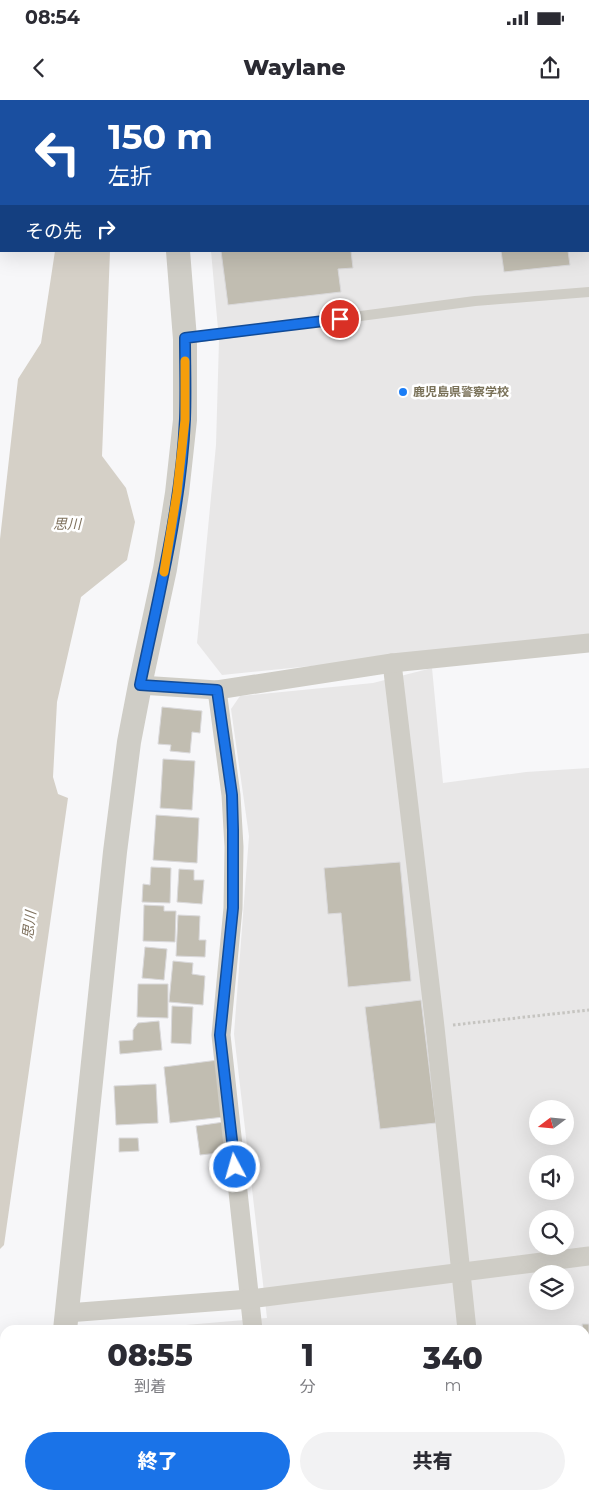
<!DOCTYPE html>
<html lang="ja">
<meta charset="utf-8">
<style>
:root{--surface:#fff;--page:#f2f2f3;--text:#2b2b33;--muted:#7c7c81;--accent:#1a73e8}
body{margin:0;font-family:Montserrat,"Noto Sans JP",sans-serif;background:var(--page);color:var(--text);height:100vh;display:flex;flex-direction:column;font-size:19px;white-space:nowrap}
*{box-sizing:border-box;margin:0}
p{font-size:16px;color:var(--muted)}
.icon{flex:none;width:28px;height:28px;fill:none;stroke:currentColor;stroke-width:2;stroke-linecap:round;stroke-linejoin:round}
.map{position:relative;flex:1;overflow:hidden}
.side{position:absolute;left:0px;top:1225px;width:590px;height:175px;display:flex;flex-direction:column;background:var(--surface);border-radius:15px 15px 0 0;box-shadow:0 5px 20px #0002}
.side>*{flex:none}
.top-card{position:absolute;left:0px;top:0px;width:590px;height:152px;box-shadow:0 5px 20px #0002;background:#1a4fa0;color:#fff;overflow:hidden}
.needle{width:32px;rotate:254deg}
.buttons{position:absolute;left:529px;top:1000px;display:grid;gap:10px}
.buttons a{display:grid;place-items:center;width:45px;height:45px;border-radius:50%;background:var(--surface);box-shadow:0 5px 20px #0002;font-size:25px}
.pin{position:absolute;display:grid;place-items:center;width:42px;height:42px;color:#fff;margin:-21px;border:2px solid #fff;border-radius:50%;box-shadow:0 1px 5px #0007}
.me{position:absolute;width:55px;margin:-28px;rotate:354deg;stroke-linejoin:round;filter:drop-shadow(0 0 4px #0008)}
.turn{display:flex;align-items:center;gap:18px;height:105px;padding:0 25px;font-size:22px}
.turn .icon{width:65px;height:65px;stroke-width:2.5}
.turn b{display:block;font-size:35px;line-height:42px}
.then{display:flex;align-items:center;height:48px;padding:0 25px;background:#0003;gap:10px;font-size:19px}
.eta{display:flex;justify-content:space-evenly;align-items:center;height:85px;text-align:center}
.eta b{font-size:30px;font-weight:800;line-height:35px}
.primary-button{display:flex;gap:10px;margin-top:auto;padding:10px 25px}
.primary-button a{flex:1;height:58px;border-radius:30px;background:var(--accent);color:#fff;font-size:20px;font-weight:800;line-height:58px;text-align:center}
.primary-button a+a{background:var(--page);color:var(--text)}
.status{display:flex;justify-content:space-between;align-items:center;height:35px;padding:0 25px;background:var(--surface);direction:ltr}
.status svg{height:14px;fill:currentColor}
header{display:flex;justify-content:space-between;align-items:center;height:65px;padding:0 25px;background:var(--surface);font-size:22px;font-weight:800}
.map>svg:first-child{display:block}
</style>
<div class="status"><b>08:54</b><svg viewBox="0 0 49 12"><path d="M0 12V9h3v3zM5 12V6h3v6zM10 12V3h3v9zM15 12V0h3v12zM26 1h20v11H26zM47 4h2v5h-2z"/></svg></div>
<header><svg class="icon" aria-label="back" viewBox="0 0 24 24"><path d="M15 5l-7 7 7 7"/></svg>Waylane<svg class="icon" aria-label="share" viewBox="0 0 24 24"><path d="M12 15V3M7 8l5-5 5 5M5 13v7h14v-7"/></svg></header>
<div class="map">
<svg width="589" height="1400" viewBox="0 0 589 1400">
<rect width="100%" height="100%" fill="#f7f7f9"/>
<g fill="#e8e7e7" fill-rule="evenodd">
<polygon points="183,0 589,0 589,538 222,575 197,543 216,345 219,240 211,151 589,151 589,1 184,1"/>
<path d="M432,568L443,683L526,672L589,668V1400H71V1395H585V1230H127L267,1218L234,934L249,736L231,609L240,596L373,583ZM538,1009H565V1036H538ZM538,1064H565V1091H538ZM538,1119H565V1146H538ZM538,1174H565V1201H538Z"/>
</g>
<polygon fill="#d5d0c7" points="55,151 110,151 102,356 126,388 135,422 127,460 81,497 57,602 53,677 58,694 68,698 4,1145 0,1149 0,439 18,279 41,243"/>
<g fill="#c1bdb1" stroke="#dad9db">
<rect x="339" y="0" width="133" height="1"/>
<polygon points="221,151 351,151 353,168 338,169 341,192 228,205"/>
<polygon points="501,151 568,151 570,165 504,172"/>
<polygon points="162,607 202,611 200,633 192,632 190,653 170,651 171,645 158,644"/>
<polygon points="163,659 195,661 192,710 160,708"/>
<polygon points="156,715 199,718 197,763 153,760"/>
<polygon points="400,762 411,881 348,887 341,813 328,814 324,768"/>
<polygon points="151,767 171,768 170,803 142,802 143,784 150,785"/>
<polygon points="179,769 194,770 194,780 204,780 202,804 177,802"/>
<polygon points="144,805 164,806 164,811 176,811 175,842 143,841"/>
<polygon points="178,815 200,816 199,840 206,840 205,857 176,856"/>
<polygon points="145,847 167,849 164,880 142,878"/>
<polygon points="173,861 193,863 192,874 205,876 203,905 169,902"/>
<polygon points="138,884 168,884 168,918 137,917"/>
<polygon points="421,900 436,1023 380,1029 365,907"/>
<polygon points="172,906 193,907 191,944 171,943"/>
<polygon points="159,921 162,950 120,954 119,941 133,940 133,930 138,923"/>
<polygon points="218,960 224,1017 170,1023 164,967"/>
<polygon points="156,984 158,1023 116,1025 114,986"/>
<polygon points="224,1022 227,1052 200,1055 196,1026"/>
<polygon points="119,1038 138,1038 139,1051 119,1052"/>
<polygon points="582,1224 589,1224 589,1325 585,1326 585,1230 583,1230"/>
<polygon points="585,1349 589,1349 589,1400 515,1400 515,1395 585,1395"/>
<polygon points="310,1395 459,1395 460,1400 293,1400 292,1397"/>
</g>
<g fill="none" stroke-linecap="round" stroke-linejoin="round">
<polyline stroke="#c5c4c0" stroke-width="3" stroke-dasharray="2.5 2.5" stroke-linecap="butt" points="453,925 589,910"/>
<polyline stroke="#cfcdc6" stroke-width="10" points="185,239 475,201 589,192"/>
<g stroke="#cfcdc6" stroke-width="19">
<polyline points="392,563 435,927 467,1230"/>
<polyline points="140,585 217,590 392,563 589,543"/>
<polyline points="217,590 231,695 234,747 233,808 221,935 253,1230"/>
<polyline points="67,1213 250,1199 589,1156"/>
<polyline points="270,1395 270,1400"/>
<polyline points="485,1395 486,1400"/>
</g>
<g stroke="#cfcdc6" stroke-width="24">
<polyline points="153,0 154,1"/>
<polyline points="65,1230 115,752 129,642 140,585 165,469 177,393 185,320 185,239 178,151"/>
<polyline points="50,1400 50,1395"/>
</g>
</g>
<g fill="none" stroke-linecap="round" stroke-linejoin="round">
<g stroke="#114b97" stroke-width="12">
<path id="route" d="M235,1067L220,935L233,808V730L232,695L217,590L140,585C158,498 181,408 185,319C186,292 185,265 185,238L340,219"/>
</g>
<use href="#route" stroke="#1a73e8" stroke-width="9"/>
<polyline stroke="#f59e0b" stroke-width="9" points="164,472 177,393 185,320 185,261"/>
</g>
<circle fill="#1a7df6" stroke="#fff" stroke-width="2" cx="403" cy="292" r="5"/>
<g text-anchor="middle" stroke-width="5" stroke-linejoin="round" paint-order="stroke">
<g font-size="12" font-weight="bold" fill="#797158" stroke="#fff" text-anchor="start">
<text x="413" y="296">鹿児島県警察学校</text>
</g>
<g font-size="14" font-style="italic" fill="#7e705c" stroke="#fff">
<text x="67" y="429">思川</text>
<text transform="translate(29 825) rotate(-83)" y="5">思川</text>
</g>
</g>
</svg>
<div class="buttons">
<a><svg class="needle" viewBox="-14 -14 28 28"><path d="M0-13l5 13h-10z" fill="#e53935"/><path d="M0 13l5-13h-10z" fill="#7c7c81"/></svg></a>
<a><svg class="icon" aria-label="sound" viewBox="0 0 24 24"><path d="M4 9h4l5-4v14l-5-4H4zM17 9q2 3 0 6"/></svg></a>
<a><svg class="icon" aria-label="search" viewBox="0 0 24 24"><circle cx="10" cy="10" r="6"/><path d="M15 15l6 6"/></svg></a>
<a><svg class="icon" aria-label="layers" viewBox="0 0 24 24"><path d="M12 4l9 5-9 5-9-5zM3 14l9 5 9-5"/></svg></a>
</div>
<div class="pin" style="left:340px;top:219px;background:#d93025"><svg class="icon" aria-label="arrive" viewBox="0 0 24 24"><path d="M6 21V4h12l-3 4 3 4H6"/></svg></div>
<svg class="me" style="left:235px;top:1067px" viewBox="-20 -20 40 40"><circle r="17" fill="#1a73e8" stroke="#fff" stroke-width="3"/><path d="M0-11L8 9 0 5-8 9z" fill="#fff"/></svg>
<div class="top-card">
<div class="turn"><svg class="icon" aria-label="left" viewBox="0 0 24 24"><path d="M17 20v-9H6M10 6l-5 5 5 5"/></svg><div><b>150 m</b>左折</div></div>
<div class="then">その先<svg class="icon" aria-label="right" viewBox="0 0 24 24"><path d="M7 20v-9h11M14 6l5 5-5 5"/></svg></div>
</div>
<section class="side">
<div class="eta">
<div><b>08:55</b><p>到着</p></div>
<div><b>1</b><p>分</p></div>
<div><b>340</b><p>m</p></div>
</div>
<div class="primary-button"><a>終了</a><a>共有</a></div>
</section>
</div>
